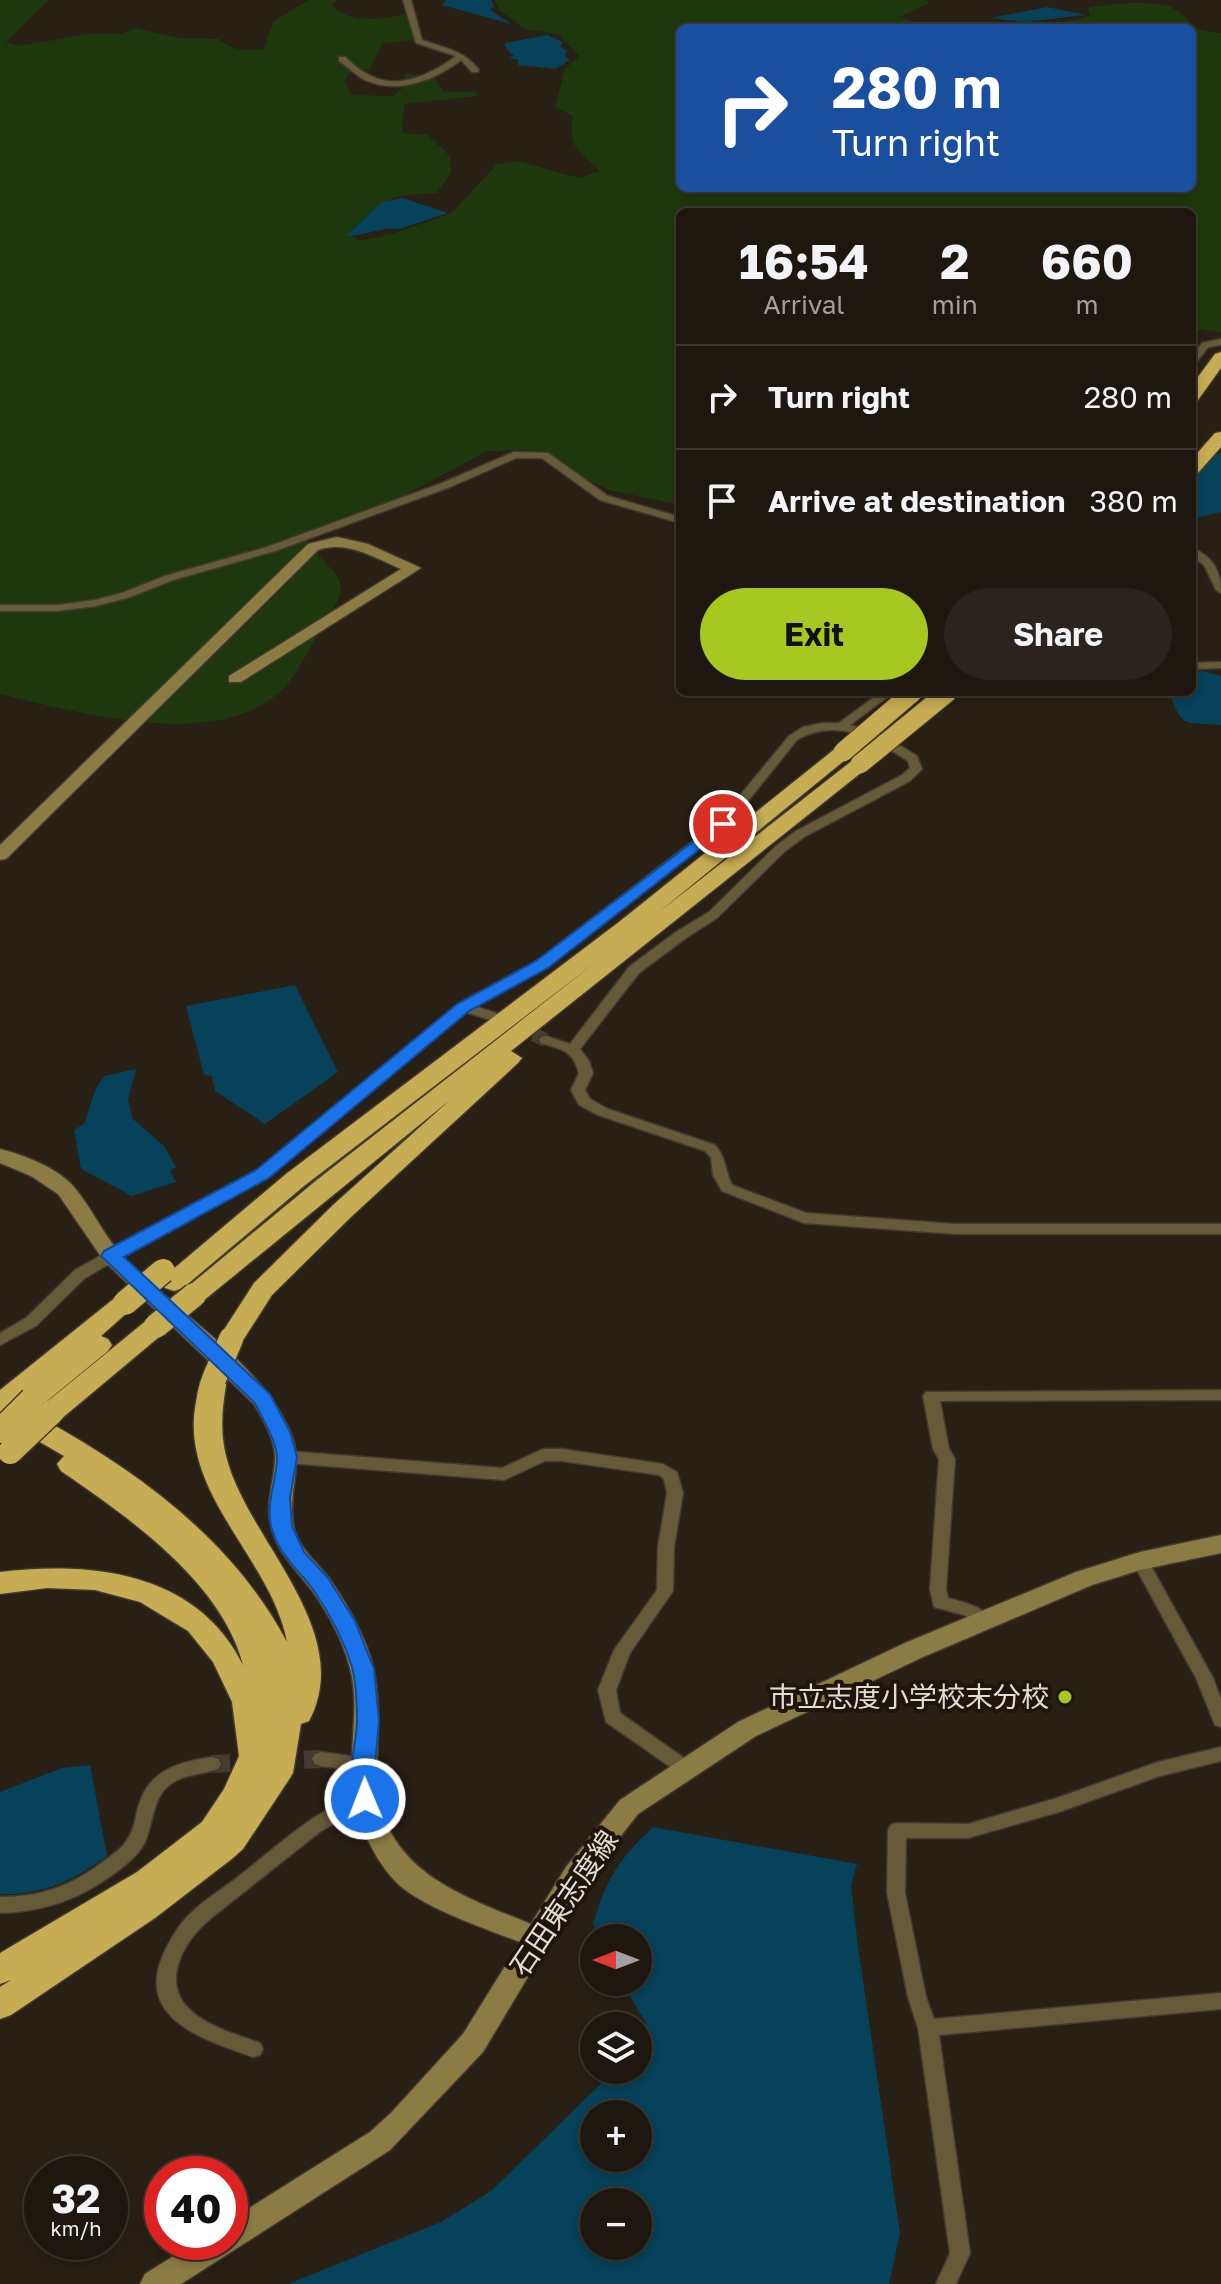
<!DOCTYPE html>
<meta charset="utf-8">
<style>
:root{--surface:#1e1710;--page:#2b241e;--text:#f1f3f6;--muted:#a19f9f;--line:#3c3630;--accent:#a7c820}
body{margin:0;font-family:"Golos Text","Noto Sans JP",sans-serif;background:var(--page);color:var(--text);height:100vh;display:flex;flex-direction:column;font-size:30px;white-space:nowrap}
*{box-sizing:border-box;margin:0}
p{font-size:26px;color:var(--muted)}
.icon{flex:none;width:44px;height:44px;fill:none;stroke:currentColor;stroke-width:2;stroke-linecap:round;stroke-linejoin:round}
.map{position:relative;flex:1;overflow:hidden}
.panel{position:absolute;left:676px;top:208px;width:520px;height:488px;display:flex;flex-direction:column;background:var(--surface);border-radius:12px;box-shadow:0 4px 12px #0003,0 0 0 2px var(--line)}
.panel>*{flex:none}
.guide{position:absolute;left:676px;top:24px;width:520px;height:168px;border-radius:12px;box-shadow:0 4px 12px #0003,0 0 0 2px var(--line);background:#1a4fa0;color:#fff;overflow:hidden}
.needle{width:52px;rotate:270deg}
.controls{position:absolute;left:580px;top:1924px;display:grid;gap:16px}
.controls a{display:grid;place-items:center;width:72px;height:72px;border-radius:50%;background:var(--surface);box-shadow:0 4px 12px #0003,0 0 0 2px var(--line);font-size:40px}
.speed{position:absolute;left:24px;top:2156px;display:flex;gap:16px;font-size:40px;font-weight:700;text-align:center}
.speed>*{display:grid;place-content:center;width:104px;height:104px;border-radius:50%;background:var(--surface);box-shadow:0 4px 12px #0003,0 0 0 2px var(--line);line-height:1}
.speed small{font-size:20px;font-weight:400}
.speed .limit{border:12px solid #d22;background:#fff;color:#111}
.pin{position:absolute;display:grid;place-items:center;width:68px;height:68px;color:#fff;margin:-34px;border:4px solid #fff;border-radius:50%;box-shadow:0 2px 8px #0007}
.me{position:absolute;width:88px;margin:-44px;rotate:359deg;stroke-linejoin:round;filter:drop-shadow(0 0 6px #0008)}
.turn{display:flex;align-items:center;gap:28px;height:168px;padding:0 24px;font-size:36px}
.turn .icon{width:104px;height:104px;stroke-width:2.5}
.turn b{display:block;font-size:56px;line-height:68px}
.eta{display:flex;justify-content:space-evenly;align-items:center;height:136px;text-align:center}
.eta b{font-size:48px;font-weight:700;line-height:56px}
.button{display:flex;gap:16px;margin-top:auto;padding:16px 24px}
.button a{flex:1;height:92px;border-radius:48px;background:var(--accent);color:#111;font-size:32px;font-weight:700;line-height:92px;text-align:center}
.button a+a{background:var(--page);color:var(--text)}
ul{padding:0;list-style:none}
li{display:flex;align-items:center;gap:24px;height:104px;padding:0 24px;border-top:2px solid var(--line)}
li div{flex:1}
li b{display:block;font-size:30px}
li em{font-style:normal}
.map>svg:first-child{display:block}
</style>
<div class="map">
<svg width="1221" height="2284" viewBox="0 0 1221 2284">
<rect width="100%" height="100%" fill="#281f15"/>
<path fill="#1e380d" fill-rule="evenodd" d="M0,0H49L6,42L19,46L89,34H120L136,28L178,38L219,39C232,51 247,51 264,49L273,22L308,0H336L331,5C352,26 383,19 409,13L421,39L382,44L370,69L349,73L345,83L353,95L393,96L407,84L405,74L432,75L444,92H474L478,96L404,104L402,133L428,135L450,156L451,172L437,193C385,196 387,197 350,232L358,241L389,235L452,213L496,165L518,161L579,178L600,171C578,150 568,149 573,116L555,107L565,69L579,56L558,34L524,29L500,10L494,0H927L928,4L901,16L918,25L934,26L1066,22L1090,16L1088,8C1110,3 1150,0 1171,7C1194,20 1190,31 1221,33V332L1192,329V212H680V505L609,490L526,450L487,451L394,501L315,532L305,540C345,587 355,576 317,636C307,653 297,674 284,688C219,754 78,712 0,694ZM680,28H1192V188H680Z"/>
<g fill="#064259" fill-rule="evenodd">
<polygon points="446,0 491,0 494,6 490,10 511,24 442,5"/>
<polygon points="1047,7 1086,15 1025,22 990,18"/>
<polygon points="547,35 563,42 560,47 567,50 565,56 570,60 555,69 518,65 518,60 508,58 514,56 505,47 505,43"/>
<path d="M403,198L448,213L399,229C383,226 364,236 346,236L382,202Z"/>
<polygon points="1221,454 1221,512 1192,519 1192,455"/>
<path d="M1194,669L1221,676V725C1183,722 1183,729 1169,692H1192Z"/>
<polygon points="295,985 338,1072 265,1124 215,1091 212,1076 204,1075 186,1006"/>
<polygon points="136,1069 128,1100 133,1119 164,1146 176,1167 170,1171 176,1182 132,1196 81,1169 74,1130 84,1124 95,1090 104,1076"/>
<path d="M90,1765L107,1856C73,1881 43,1895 0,1894V1792L62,1768Z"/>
<path d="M653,1827L857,1864L851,1885L858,1946L900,2233L889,2284H288L441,2222L491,2191L615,2070H638V2046L646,2023L622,1982H638V1938H600L593,1924C607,1878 618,1860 653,1827ZM594,2114H638V2158H594ZM638,2202V2246H594V2202Z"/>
</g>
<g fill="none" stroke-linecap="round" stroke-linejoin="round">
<polyline stroke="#443b32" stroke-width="14" stroke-dasharray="14 7" stroke-linecap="butt" points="495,1018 546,1040"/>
<g stroke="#443b32" stroke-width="18" stroke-dasharray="18 9" stroke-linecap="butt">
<polyline points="277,1761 321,1759"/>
<polyline points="212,1764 253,1762"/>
</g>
<g stroke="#423930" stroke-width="3">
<g id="street">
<path d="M403,0H411L422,40C444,48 464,50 479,70L478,72H472L461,60C435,80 398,95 365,80C356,75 348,67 339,61V57H345C353,64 361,72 371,76C400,90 432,74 456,56L416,43Z"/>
<polygon points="1221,339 1221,345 1208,347 1195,364 1192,365 1192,356 1202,343"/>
<polygon points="514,452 548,453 608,496 680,517 680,523 600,500 542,458 516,458 450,487 275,551 173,580 130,597 96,606 58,611 0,611 0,605 58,605 95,600 122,593 165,576 267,547 442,483"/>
<path d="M1192,548C1213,557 1221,570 1221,593L1216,590L1204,565L1192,556Z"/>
<polygon points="1221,662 1221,668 1192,669 1192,663"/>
<path d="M881,692H894L850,725L874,732L904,748L917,756L922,769L910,781L804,837L784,852L717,918L686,938L639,973L580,1049L589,1061L593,1073L585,1090L590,1099L608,1109L715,1145C727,1159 724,1169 732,1185L806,1213L955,1224H1221V1234H955L804,1223L722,1191L713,1175L711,1158L705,1151L598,1115L579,1105L571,1090L579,1073C572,1050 563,1050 541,1043L539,1040L541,1037L546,1036L570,1044L629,967L676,932L709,912L776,846L796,831L902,775L910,768L908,761C873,738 837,717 797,740L727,827L547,967L474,1006L496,1013L498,1016L496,1019L491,1020L465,1012L267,1177L199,1212L85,1278L36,1326L0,1345V1333L26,1318L75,1270L189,1206L257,1171L458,1004L537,961L719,821L789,736L803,727L822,723H839Z"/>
<path d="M1221,1390V1400L940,1401L949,1449L955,1459L946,1589L948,1598C965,1603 981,1605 991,1620L989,1625L983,1626L964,1615L934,1607L930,1589L939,1459L933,1449L923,1396L926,1392Z"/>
<polygon points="543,1449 562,1449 663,1464 677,1472 683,1493 674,1547 673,1591 630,1653 616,1690 620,1713 691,1763 694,1768 691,1773 685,1775 679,1773 606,1722 598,1690 614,1650 657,1590 658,1547 667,1493 664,1479 659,1475 562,1461 545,1461 504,1480 287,1463 281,1461 279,1457 281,1453 287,1451 502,1468"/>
<polygon points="1140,1555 1146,1557 1213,1678 1221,1699 1221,1727 1215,1725 1196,1678 1132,1561 1134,1557"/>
<polygon points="1221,1747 1221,1761 1160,1776 1059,1812 968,1838 906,1838 905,1893 926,1997 934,2019 1221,1993 1221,2009 939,2035 970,2253 956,2284 936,2284 950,2253 918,2028 908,1997 887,1893 888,1830 891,1825 897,1823 968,1824 1057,1798 1158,1762"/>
<polygon points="321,1752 364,1758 370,1760 373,1765 370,1770 364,1772 321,1766 315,1764 312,1759 315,1754"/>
<path d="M212,1757L218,1759L221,1764L218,1769C201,1775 181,1774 167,1787C152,1801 153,1826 144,1844C138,1855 129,1862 119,1870C83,1898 45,1912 0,1913V1897C40,1897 72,1886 104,1861C112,1855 122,1849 127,1840C135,1830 135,1816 139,1805C149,1770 179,1762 212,1757Z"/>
<path d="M365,1792L371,1794L374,1799L371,1804L321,1831L210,1919C196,1931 183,1947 178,1965C164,2015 224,2030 260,2043L263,2049L260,2055L253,2057C206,2040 135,2020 163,1955C170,1940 178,1925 190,1914C206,1898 226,1887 243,1873C282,1842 318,1808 365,1792Z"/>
</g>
</g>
<g stroke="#423930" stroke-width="3">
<g id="secondary">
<path d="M337,537L368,544L421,568L241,682H229V676L401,569C375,558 347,540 318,550L6,859L0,860V845L308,544Z"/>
<path d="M0,1149C24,1155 58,1168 74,1187C91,1207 102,1232 119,1252C172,1311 255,1356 289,1429C305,1462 288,1489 293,1523C297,1547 315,1560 329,1578C344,1599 357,1622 367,1647C382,1687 378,1724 377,1765C374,1866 452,1892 531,1924L566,1867L620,1800L738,1722L905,1643L1076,1572L1140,1552L1221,1535V1553L1140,1570L1092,1585L923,1657L756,1736L638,1814L584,1883L483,2052L390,2150L181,2284H140L145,2274L196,2242H230V2220L370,2132L391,2113L463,2034L520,1942C486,1929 420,1907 395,1881C368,1852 352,1809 352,1770C351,1736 359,1702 350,1668C343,1641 329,1615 313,1592C297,1570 277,1554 271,1526C265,1504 274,1482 275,1460C276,1441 263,1420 254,1404L104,1261L58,1194L31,1176L0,1163Z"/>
</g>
</g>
<g stroke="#423930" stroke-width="3">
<g id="highway">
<polygon points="1221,352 1221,368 1198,400 1192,401 1192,385 1215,354"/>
<polygon points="1221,432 1221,447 1198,473 1192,474 1192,459 1215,433"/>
<polygon points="843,746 850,748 853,752 850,756 659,912 853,760 867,760 870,764 867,768 511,1051 522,1058 518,1063 351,1217 272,1295 240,1345 231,1348 222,1345 218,1339 254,1283 333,1205 450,1100 203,1301 194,1304 185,1301 181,1295 185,1289 318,1179 596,962 304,1186 183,1288 174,1291 165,1288 161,1282 165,1276 286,1174 619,922 836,748"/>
<path d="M125,1294L134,1297L138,1303L101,1336L108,1339L112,1345L108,1351L41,1406L32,1408L20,1402L17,1404L42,1418L39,1412L43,1405L147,1320L156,1317L165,1320L169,1326L165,1332L61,1419L52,1422L43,1419C141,1473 234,1542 287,1642C272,1559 178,1493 196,1402C198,1392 199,1381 205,1372L214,1370L223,1372L227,1379C222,1409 219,1433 228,1463C251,1542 356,1633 309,1721L301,1724L293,1773L288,1781L243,1849L233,1858L155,1918L11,2015L0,2019V1987L11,1980L0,1984V1953L137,1872L202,1822L224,1789L239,1756L232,1702L213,1662L188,1631L140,1602L95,1590L47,1588L0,1594V1572C92,1561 197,1572 243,1665C222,1582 128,1517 61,1471L57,1464L64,1456L0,1419V1390L116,1297Z"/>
</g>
</g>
<use href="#street" fill="#655b39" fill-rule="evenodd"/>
<use href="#secondary" fill="#8c7c44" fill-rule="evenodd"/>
<use href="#highway" fill="#c6ac52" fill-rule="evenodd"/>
<g stroke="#423930" stroke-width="21" stroke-linecap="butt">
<g id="highway-bridge-far1">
<polyline points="843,752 913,692"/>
<polyline points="860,764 948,692"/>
</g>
</g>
<g stroke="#423930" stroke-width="27" stroke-linecap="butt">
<g id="highway-bridge">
<polyline points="125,1303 163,1271"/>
<polyline points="156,1326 194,1295"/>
<polyline points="214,1379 231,1339"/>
<polyline points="0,1431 32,1399"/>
<polyline points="10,1452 52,1412"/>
</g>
</g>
<use href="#highway-bridge-far1" stroke="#c6ac52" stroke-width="19"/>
<use href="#highway-bridge" stroke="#c6ac52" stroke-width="24"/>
</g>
<path fill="#1a73e8" stroke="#114b97" stroke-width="2" d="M723,819L728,821V827L548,968L469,1011L269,1178L124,1257L270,1394L290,1432L297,1457L290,1498L292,1526L304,1552L328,1578L355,1621L374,1669L379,1721L375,1765L376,1799L373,1806L365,1809L357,1806C344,1782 356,1748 357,1722C357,1705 356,1683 352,1667C344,1641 330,1614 314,1591C298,1569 278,1554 271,1526C266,1502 276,1482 277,1460C277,1441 263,1420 255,1403L101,1256L104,1251L256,1170L457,1004L536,961Z"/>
<circle fill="#a7c820" stroke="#1e160d" stroke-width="3" cx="1065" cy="1697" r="8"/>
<g text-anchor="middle" stroke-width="8" stroke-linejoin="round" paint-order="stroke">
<g font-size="28" fill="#e2dcd5" stroke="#1e160d" text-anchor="end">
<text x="1049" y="1707">市立志度小学校末分校</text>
</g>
<g font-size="28" fill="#e2dcd5" stroke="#1e160d">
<text transform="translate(564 1903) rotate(-56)" y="10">石田東志度線</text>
</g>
</g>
</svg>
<div class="controls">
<a><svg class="needle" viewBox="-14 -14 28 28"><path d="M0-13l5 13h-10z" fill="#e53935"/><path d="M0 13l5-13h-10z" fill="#a19f9f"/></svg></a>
<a><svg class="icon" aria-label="layers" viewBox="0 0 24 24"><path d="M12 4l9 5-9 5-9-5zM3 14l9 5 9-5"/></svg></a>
<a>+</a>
<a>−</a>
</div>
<div class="speed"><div>32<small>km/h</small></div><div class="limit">40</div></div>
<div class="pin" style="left:723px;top:824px;background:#d93025"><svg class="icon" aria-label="arrive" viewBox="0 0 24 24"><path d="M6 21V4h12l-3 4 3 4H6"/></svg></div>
<svg class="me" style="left:365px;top:1799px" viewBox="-20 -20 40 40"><circle r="17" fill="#1a73e8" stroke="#fff" stroke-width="3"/><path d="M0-11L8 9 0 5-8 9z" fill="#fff"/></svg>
<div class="guide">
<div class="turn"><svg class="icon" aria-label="right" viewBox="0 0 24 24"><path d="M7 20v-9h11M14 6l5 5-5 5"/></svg><div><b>280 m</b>Turn right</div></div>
</div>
<section class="panel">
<div class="eta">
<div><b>16:54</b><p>Arrival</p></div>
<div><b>2</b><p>min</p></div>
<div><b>660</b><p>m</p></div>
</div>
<ul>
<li><svg class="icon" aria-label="right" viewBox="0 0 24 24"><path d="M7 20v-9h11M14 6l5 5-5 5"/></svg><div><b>Turn right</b></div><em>280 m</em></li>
<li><svg class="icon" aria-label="arrive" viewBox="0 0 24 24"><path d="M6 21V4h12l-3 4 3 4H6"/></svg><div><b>Arrive at destination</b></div><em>380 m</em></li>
</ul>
<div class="button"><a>Exit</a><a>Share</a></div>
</section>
</div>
